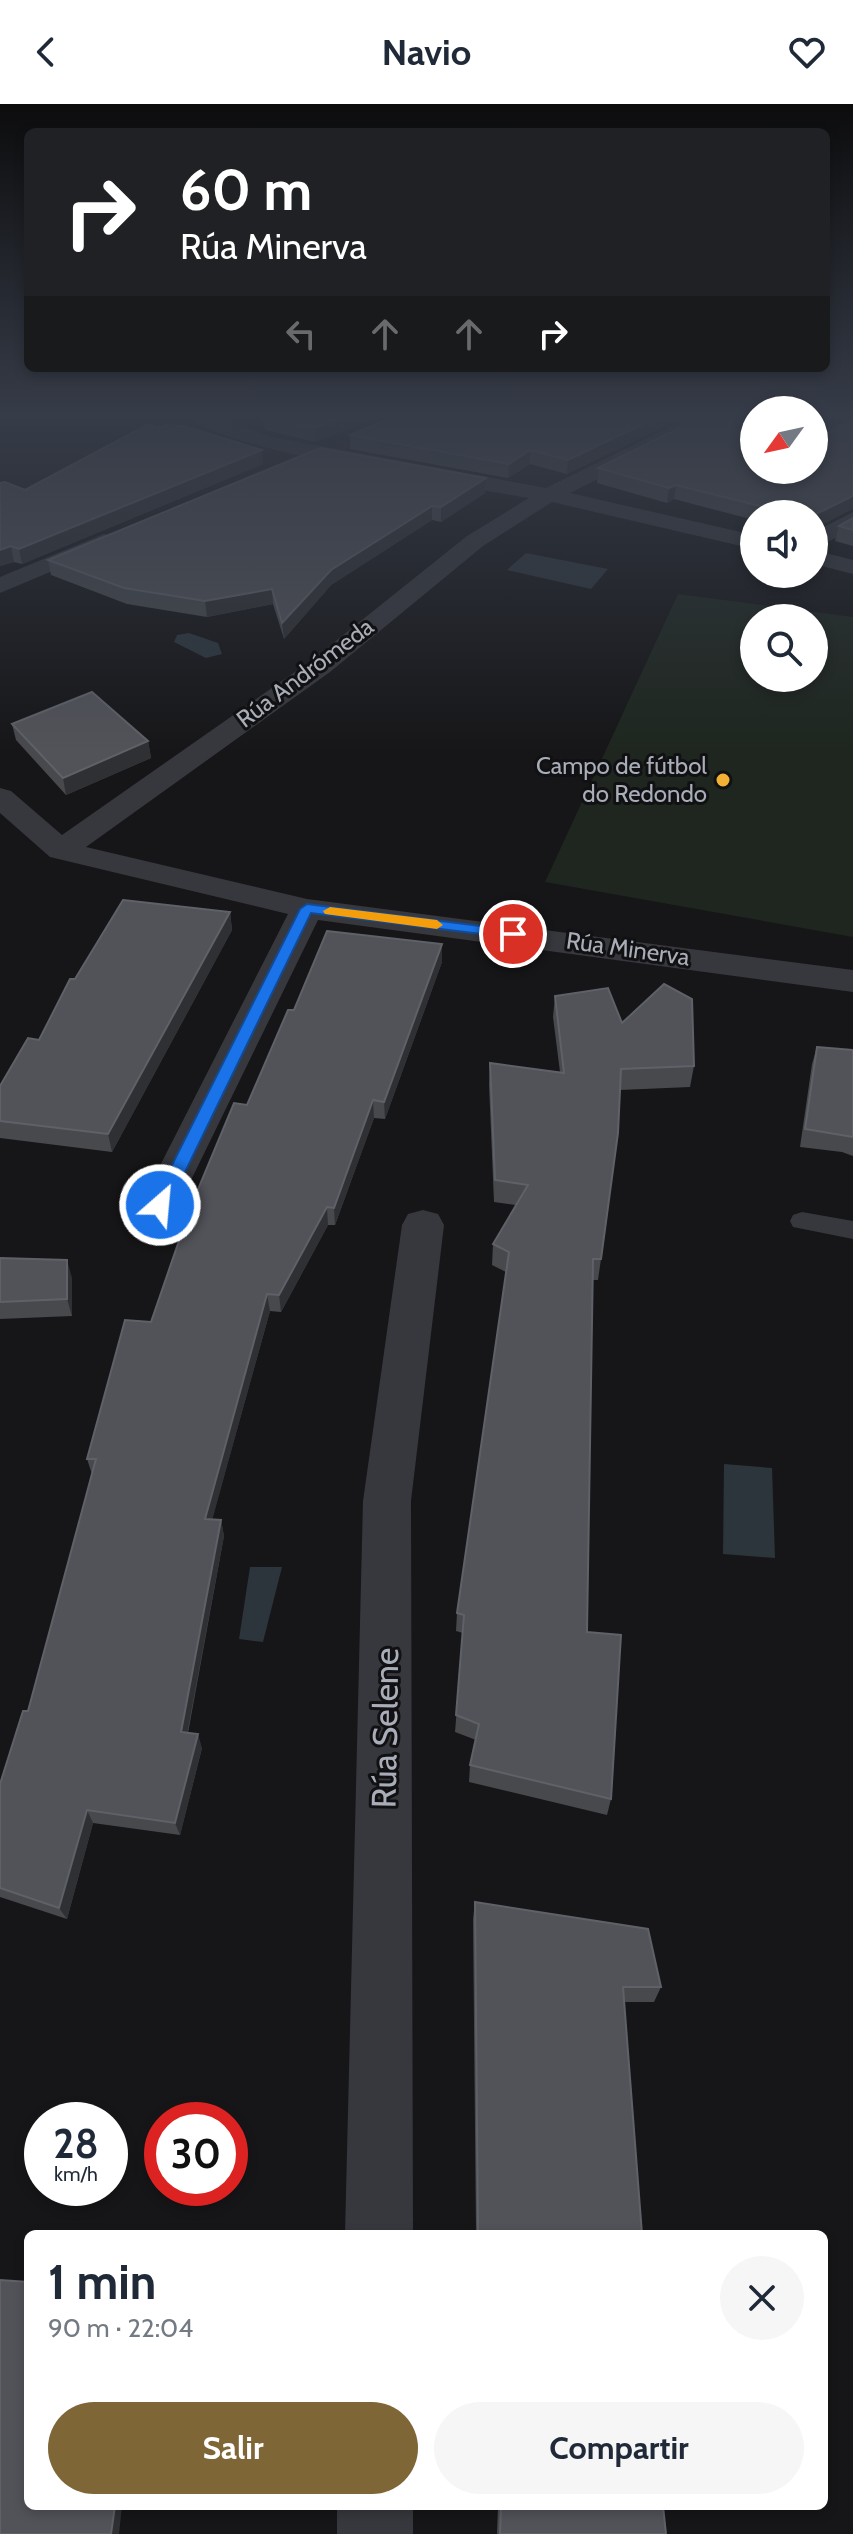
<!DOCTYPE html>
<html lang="es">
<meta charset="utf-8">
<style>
:root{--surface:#fff;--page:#f6f6f7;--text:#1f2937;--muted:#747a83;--accent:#7e6636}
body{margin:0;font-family:Cabin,sans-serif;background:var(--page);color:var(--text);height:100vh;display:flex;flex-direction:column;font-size:30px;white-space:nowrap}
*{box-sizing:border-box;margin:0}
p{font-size:26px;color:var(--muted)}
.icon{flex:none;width:44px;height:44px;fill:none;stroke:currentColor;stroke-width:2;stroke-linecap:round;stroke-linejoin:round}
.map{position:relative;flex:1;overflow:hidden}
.sheet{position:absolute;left:24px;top:2126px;width:804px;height:280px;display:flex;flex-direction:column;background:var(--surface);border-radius:12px;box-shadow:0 4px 12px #0003}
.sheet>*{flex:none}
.guide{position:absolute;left:24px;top:24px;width:806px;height:244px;border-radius:12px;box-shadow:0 4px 12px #0003;background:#202124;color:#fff;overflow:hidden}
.needle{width:52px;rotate:237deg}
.fabs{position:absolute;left:740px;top:292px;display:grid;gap:16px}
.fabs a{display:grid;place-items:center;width:88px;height:88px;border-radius:50%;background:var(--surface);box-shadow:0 4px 12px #0003;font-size:40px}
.speed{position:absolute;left:24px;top:1998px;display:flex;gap:16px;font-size:40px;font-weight:700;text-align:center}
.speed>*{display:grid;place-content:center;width:104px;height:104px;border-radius:50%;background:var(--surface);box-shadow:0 4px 12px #0003;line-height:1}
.speed small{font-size:20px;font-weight:400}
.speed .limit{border:12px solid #d22;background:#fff;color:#111}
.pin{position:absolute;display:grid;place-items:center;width:68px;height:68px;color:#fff;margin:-34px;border:4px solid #fff;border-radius:50%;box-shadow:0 2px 8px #0007}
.me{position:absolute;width:88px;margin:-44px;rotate:27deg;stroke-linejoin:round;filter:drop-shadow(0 0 6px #0008)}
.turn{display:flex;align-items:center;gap:28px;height:168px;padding:0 24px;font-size:36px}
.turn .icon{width:104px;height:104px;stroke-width:2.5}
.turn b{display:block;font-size:56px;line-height:68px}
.lanes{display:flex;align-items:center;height:76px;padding:0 24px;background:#0003;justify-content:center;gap:40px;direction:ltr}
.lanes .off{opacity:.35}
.round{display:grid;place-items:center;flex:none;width:84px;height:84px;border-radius:42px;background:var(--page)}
.overview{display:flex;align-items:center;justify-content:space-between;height:136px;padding:0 24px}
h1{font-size:48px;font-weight:700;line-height:60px}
.cta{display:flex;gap:16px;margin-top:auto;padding:16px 24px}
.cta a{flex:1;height:92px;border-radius:48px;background:var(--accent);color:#fff;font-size:32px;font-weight:700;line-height:92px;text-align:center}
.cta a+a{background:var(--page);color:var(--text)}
header{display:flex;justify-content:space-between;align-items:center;height:104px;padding:0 24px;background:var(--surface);font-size:36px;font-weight:700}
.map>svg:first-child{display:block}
</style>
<header><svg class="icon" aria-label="back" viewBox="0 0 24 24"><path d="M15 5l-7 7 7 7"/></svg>Navio<svg class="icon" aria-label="heart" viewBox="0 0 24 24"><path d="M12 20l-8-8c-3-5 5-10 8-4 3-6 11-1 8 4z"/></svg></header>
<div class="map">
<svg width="853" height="2430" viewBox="0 0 853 2430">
<rect width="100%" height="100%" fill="#161618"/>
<path fill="#1e261f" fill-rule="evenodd" d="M678,490L853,513V833L545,778ZM754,514H814V574H754Z"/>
<g fill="#2c353c">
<polygon points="526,449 608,465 591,485 507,466"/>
<polygon points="189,529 218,539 222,550 206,554 174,538 177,531"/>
<polygon points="724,1360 772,1364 775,1454 723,1450"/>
<polygon points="250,1463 282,1463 263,1538 239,1535"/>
</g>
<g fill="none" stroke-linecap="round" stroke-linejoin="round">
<g fill="#2c353c" fill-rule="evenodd">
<polygon points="743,309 751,309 754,319"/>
<polygon points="814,321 853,322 853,328 814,325"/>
</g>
<g stroke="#3d3f44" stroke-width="3" stroke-dasharray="2 3" stroke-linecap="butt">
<polyline points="814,320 853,322"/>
<polyline points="814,325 837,327"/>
</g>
<polygon fill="#37383d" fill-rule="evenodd" points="802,1108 853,1117 853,1135 793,1123 790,1117 793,1111"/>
<g fill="#37383d" fill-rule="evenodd">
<path d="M183,309C214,307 243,324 272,333L546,384L698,309H723L720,313L570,389L754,431V445L552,398L483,442L330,568L86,743L307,795L853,866V888L318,816L174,1111L160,1116L146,1111L140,1101L288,810L50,753L0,709V684L11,687L62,731L312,556L467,432L529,394C469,383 214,347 183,309Z"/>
<polygon points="853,408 853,425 814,445 814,428"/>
<polygon points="104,430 112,432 116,437 112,442 0,489 0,473"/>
<polygon points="814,446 853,456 853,470 814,460"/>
<polygon points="423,1106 438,1110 444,1121 411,1397 413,2130 345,2130 363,1397 402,1121 408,1110"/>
<rect x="337" y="2402" width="76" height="28"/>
</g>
</g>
<g fill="#47494d">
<polygon points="260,309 387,309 315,338 266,326"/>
<polygon points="683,313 567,370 530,360 508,374 350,345 350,331"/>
<polygon points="157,324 263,360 22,460 14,458 0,462 0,379 25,386"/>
<polygon points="826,331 814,410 754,410 754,416 674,395 667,399 597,379 598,364"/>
<polygon points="486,374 485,389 441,418 432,416 331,481 284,535 273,500 207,513 127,500 51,471 48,456"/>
<polygon points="853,414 853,442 835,437 839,422"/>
<polygon points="12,620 148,637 151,654 66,691 16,636"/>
<polygon points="230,808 232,826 112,1048 0,1034 0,982 39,936 75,875"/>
<polygon points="442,858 385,1015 374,1014 335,1121 328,1121 281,1208 270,1207 212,1415 221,1416 224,1432 188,1629 202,1644 180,1731 93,1719 67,1815 0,1793 0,1680 28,1607 92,1370 87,1355 151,1218 247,1001 294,906"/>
<polygon points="555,892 622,919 694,962 690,983 620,986 601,1155 598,1176 593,1176 587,1528 611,1695 607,1711 469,1678 470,1661 476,1636 455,1628 463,1529 456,1527 457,1509 506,1168 492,1161 493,1140 516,1101 494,1098 489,981 490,959 560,968 553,913"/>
<polygon points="817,943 853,946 853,1052 842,1048 800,1043 812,960"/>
<polygon points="0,1154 72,1174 72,1212 0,1215"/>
<polygon points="475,1798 661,1883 654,1898 624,1898 642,2130 476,2130 473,1815"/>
<polygon points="498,2402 663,2402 666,2430 497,2430"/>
</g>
<g fill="#2f3033">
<polygon points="352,309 387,309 315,338 314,324"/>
<polygon points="666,309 684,309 683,313 567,370 568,356"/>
<polygon points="262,346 263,360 22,460 19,445"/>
<polygon points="530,346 530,360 508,374 509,360"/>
<polygon points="486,374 485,389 441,418 441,403"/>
<polygon points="676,381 674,395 667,399 669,384"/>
<polygon points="853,392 853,405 814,425 814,415 816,410"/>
<polygon points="432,402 432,416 331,481 284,535 282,519 331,466"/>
<polygon points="11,442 14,458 0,462 0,446"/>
<polygon points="272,485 273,500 207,513 205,497"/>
<polygon points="148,637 151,654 66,691 63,674"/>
<polygon points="230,808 232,826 112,1048 108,1030"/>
<polygon points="442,840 442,858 385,1015 384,998"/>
<polygon points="373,996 374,1014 335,1121 334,1104"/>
<polygon points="327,1103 328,1121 281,1208 279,1191"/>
<polygon points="67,1156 72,1174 72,1212 67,1195"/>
<polygon points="267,1190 270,1207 208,1431 205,1415"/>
<polygon points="221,1416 224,1432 185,1641 181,1628"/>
<polygon points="198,1630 202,1644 180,1731 175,1719"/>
<polygon points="87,1706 93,1719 67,1815 59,1804"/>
<polygon points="115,2402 122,2402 119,2430 111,2430"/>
</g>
<g fill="#525359" stroke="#5f6168" stroke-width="2">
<polygon points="263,309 352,309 314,324 265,313"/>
<polygon points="403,309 666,309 568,356 530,346 509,360 350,331"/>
<polygon points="710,309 726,309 754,315 754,366 814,366 814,328 826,331 848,316 853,317 853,392 816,410 814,415 814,410 792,410 676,381 669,384 598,364"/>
<polygon points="149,320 157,324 165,321 184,322 262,346 19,445 11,442 0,446 0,379 5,378 25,386"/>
<polygon points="320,344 486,374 441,403 432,402 331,466 282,519 272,485 205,497 124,484 48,456"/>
<polygon points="853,414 853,426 839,422"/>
<polygon points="92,588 148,637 63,674 12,620"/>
<polygon points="123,796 230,808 108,1030 0,1017 0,982 28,934 39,936 70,875 75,875"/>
<polygon points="327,827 442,840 384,998 373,996 334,1104 327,1103 279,1191 267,1190 205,1415 221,1416 181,1628 198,1630 175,1719 87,1706 59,1804 0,1784 0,1680 23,1607 28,1607 96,1355 87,1355 125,1216 151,1218 191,1102 234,999 247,1001 288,906 294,906"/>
<polygon points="664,880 692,895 694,962 621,965 618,1029 601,1155 593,1155 587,1528 621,1531 611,1695 470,1661 479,1620 456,1611 464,1511 457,1509 509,1148 493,1140 528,1081 495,1076 490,959 564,969 555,892 608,884 622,919"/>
<polygon points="817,943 853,946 853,1033 805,1025"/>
<polygon points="0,1154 67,1156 67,1195 0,1198"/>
<polygon points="475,1798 648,1825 661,1883 623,1883 642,2130 478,2130"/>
<polygon points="0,2176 28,2178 28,2402 115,2402 111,2430 0,2430"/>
<polygon points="501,2402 663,2402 666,2430 500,2430"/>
</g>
<linearGradient id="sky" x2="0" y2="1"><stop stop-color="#0c0c0d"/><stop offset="0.48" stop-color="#363c48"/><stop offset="1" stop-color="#363c48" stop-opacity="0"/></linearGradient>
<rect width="853" height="649" fill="url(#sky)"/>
<polygon fill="#1a73e8" stroke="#114b97" stroke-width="2" points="307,800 513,826 520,830 513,834 311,809 169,1101 160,1107 154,1105 152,1101 300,805"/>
<polygon fill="#f59e0b" points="330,803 437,816 443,821 437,825 325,810 323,807"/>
<circle fill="#f2b134" stroke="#111113" stroke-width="3" cx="723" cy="676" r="8"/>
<g text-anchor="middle" stroke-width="6" stroke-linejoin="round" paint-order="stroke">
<g font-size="24" fill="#a8adb8" stroke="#111113">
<text transform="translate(305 569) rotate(-37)" y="8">Rúa Andrómeda</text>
<text transform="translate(628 845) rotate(8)" y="8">Rúa Minerva</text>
</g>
<g font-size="24" fill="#a8adb8" stroke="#111113" text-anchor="end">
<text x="707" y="670">Campo de fútbol<tspan x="707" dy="28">do Redondo</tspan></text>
</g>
<g font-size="34" fill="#a8adb8" stroke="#111113">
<text transform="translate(385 1624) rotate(-89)" y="12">Rúa Selene</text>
</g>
</g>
</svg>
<div class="fabs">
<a><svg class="needle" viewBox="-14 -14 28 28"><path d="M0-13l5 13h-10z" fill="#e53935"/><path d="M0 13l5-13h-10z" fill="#747a83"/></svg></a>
<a><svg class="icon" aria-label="sound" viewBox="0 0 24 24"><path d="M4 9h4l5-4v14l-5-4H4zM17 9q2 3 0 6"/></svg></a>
<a><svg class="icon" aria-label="search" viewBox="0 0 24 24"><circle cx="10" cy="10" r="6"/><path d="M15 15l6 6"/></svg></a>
</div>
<div class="speed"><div>28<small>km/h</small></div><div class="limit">30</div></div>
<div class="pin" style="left:513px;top:830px;background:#d93025"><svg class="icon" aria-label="arrive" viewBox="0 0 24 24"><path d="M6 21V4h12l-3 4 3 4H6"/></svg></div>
<svg class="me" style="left:160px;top:1101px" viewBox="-20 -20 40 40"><circle r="17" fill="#1a73e8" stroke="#fff" stroke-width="3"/><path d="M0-11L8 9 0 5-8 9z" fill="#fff"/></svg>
<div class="guide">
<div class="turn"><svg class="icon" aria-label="right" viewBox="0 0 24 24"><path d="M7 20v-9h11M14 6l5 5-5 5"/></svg><div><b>60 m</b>Rúa Minerva</div></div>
<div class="lanes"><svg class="icon off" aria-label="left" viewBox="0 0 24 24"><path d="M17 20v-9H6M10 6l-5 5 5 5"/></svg><svg class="icon off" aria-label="ahead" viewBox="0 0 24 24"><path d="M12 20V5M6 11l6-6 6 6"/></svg><svg class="icon off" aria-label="ahead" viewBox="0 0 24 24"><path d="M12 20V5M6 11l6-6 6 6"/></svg><svg class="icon" aria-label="right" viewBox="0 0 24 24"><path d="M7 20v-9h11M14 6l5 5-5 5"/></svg></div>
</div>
<section class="sheet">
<div class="overview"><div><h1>1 min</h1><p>90 m · 22:04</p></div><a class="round"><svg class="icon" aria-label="close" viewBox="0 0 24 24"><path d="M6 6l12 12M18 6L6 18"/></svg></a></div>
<div class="cta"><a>Salir</a><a>Compartir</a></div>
</section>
</div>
